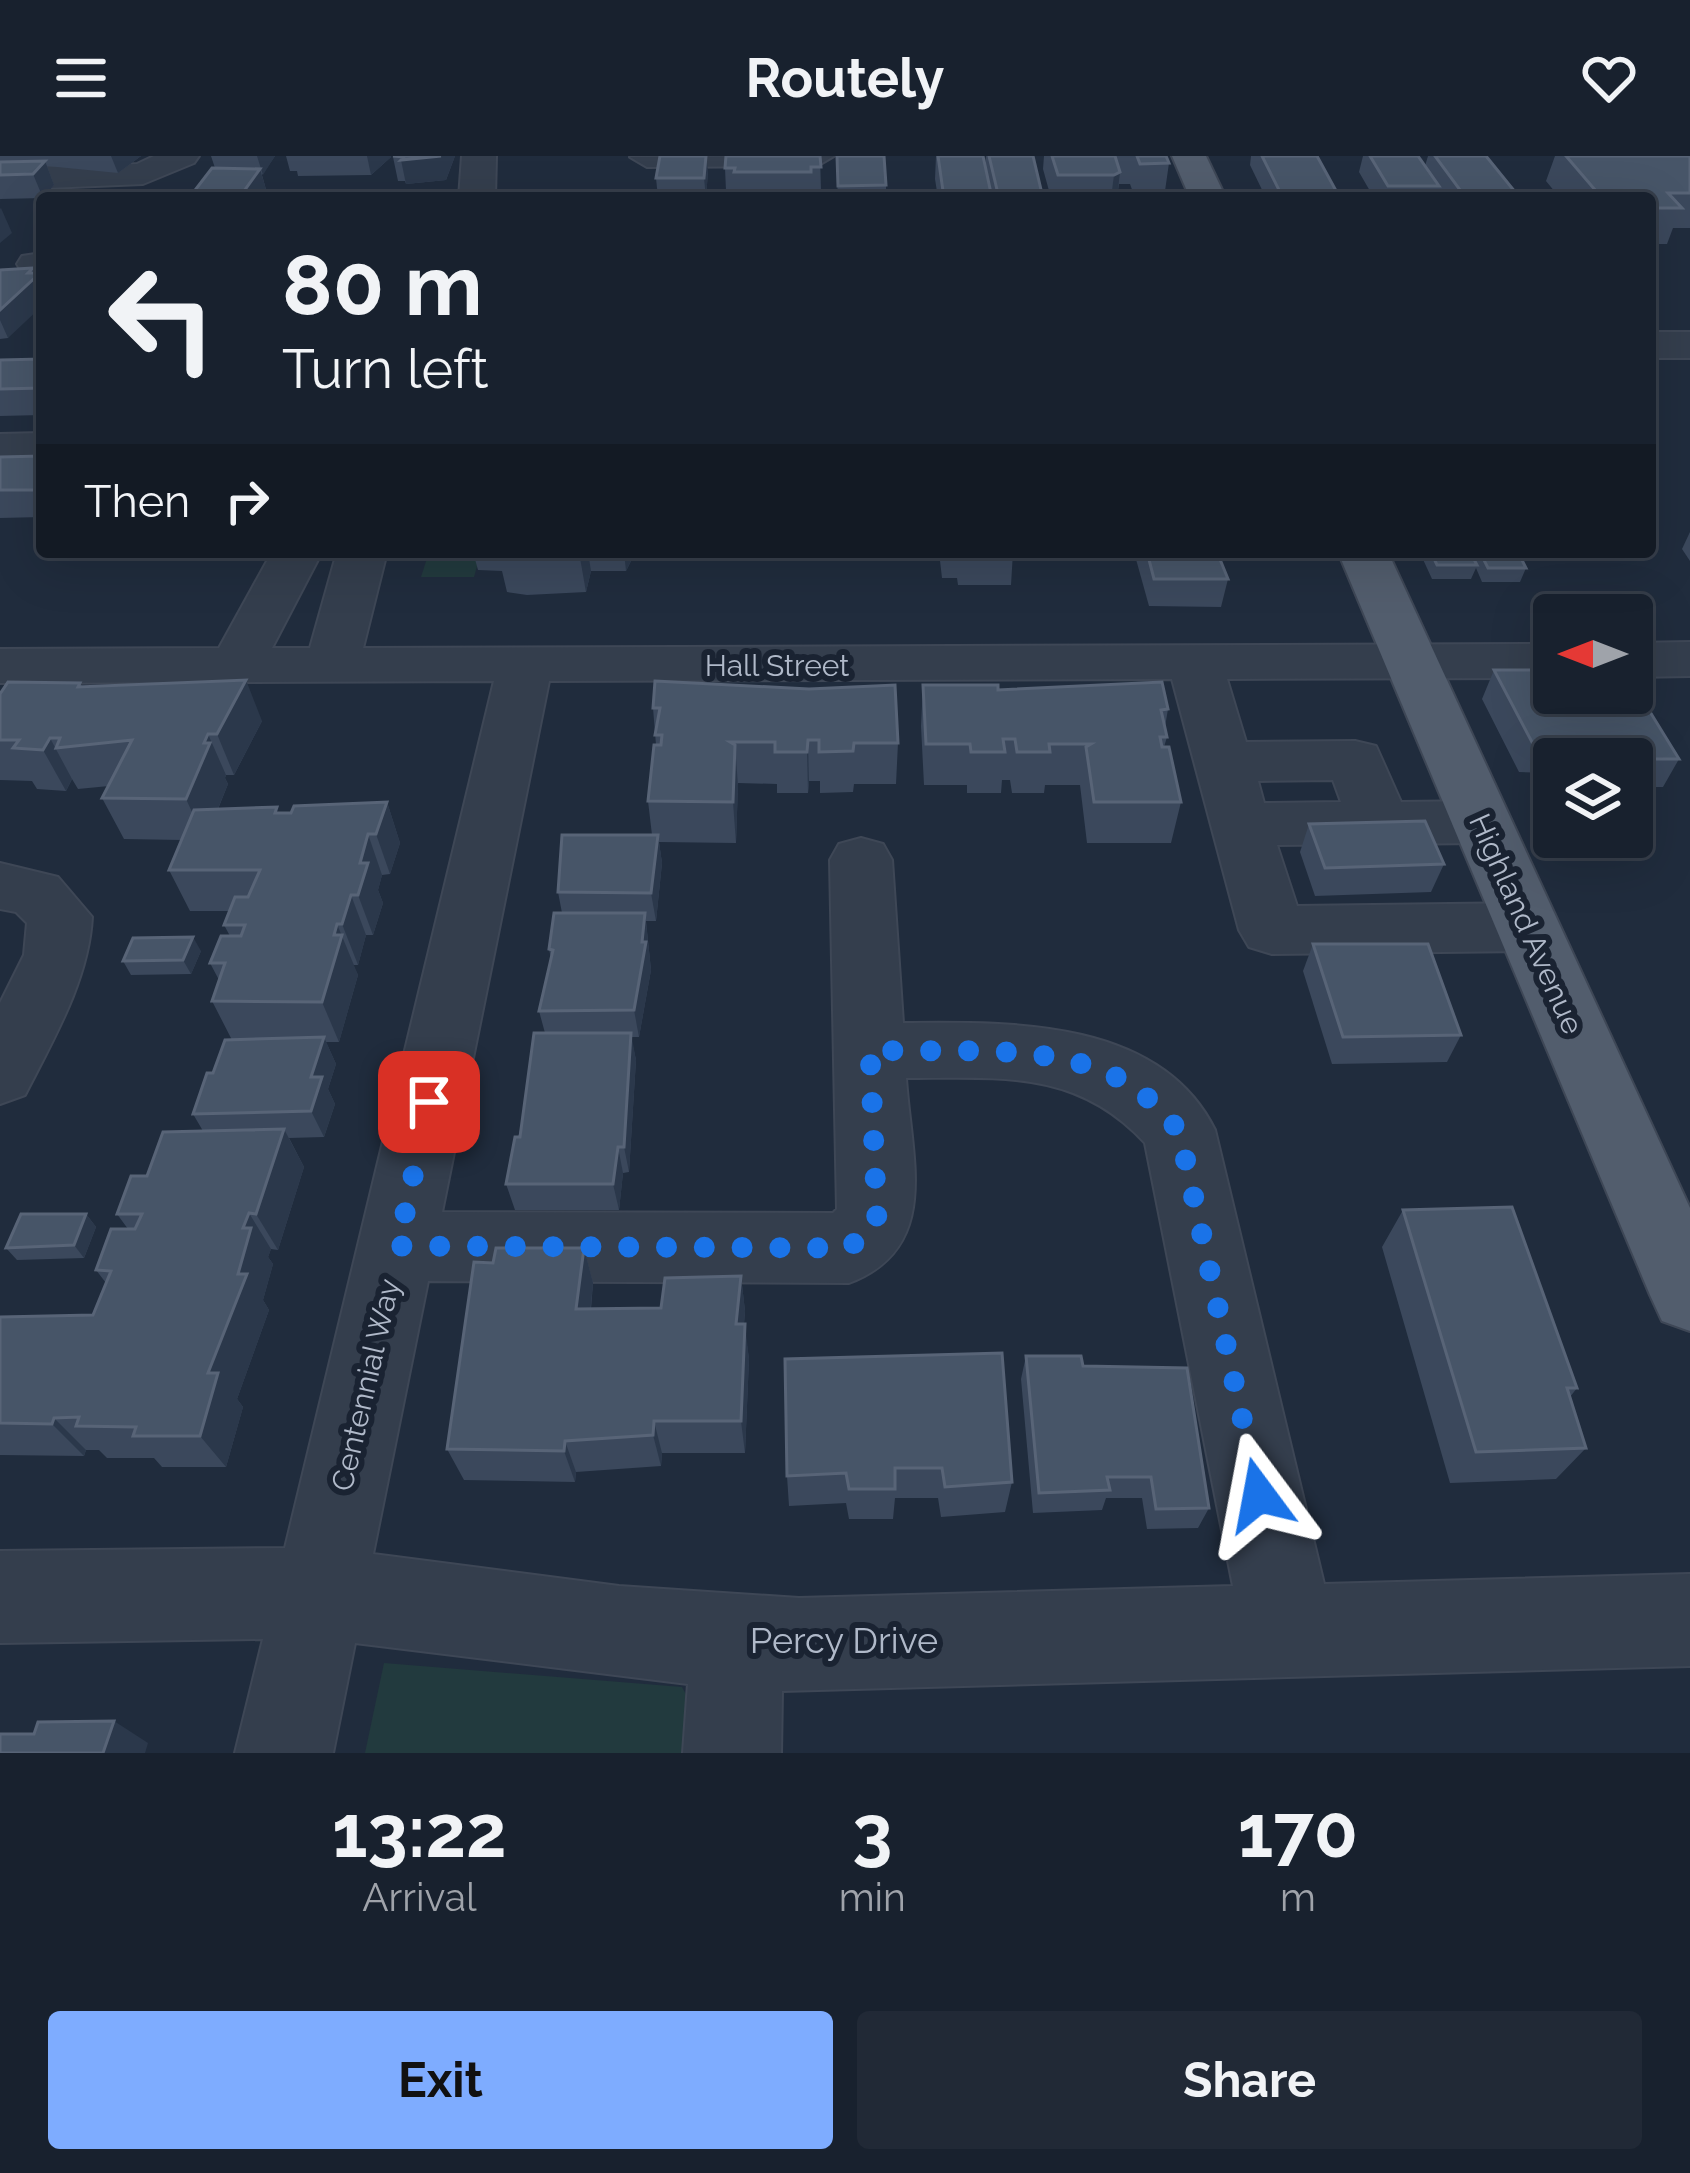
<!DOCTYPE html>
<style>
:root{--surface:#18212e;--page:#212936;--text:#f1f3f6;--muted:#9fa3aa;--line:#363e4a;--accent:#7eacff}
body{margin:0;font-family:Raleway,sans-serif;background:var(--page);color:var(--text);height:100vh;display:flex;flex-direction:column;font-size:45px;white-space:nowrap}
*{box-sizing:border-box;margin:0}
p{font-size:39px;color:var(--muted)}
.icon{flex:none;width:66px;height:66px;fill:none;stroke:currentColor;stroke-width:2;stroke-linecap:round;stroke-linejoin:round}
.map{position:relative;height:1597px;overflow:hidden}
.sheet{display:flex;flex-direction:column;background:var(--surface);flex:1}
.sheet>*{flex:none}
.banner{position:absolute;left:36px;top:36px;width:1620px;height:366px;border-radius:12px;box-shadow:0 12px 48px #0002,0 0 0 3px var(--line);background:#18212e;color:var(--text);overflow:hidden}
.needle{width:78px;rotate:270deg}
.fabs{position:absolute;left:1533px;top:438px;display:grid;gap:24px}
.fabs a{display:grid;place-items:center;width:120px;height:120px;border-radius:12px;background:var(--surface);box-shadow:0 12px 48px #0002,0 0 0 3px var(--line);font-size:60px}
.pin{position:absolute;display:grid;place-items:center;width:102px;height:102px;color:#fff;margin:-51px;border-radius:24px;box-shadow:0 6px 18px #0006}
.me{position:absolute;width:132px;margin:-66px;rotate:347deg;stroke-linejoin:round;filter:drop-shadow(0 0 9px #0008)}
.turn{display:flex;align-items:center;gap:42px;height:252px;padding:0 48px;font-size:54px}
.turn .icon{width:156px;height:156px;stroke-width:2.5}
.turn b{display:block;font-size:84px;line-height:102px}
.then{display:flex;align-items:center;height:114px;padding:0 48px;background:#0003;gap:24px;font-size:45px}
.eta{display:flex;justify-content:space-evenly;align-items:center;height:204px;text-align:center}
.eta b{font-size:72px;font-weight:700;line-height:84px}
.cta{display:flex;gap:24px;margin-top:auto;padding:24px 48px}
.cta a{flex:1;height:138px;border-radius:12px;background:var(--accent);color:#111;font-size:48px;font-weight:700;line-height:138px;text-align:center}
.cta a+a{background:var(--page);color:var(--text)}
header{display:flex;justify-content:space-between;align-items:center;height:156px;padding:0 48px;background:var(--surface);font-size:54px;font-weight:700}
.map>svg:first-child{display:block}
</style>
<header><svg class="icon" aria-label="menu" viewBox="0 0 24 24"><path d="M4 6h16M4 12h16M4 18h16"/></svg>Routely<svg class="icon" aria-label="heart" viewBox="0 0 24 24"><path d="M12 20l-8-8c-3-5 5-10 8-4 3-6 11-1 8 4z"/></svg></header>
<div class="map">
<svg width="1690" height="1597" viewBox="0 0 1690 1597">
<rect width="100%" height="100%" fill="#202c3d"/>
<g fill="#223a3e">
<polygon points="429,396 481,396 474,421 421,421"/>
<polygon points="384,1507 682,1531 704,1572 702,1597 365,1597"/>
</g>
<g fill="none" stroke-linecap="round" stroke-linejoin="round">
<g stroke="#3e4756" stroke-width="4">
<g id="minor">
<polygon points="154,0 199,0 194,7 143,28 0,34 0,12 137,8"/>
<polygon points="462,0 496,0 495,42 459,42"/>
<polygon points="834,0 817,10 647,11 630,1"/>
<polygon points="42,97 42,121 22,116 17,108 22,100"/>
<rect x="1650" y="176" width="40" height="26"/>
<polygon points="42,277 42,305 0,306 0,278"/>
<path d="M272,396H322L272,492H310L337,396H387L363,492L1554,488V522L1227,523L1246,586L1355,585L1376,590L1401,646L1482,645L1503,651L1512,666L1503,681L1482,687L1277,689L1297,750L1527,747L1550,754L1559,771L1550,788L1527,795L1272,798L1249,791L1239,774L1172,523L549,525L442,1056L833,1057L837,1053L830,704L839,688L861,682L883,688L892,704L903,867C1009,866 1160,862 1215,974L1324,1428L1690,1418V1510L782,1535L781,1597H683L688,1528L355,1487L333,1597H235L263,1483L0,1487V1395L285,1392L494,525L0,527V493L219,492ZM1333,624L1341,646L1264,647L1258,625ZM906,922C1000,922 1077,913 1145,987L1233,1430L799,1442L619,1430L373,1398L428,1125L849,1127C942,1092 911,1002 906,922Z"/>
<polygon points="1690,486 1690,520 1632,521 1632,487"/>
<path d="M0,707L58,721L92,761C89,823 53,884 25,939L0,948V847L24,799L27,767L16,756L0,753Z"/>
</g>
</g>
<g stroke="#3e4756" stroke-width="4">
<g id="major">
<polygon points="1172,0 1206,0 1226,42 1190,42"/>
<polygon points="1338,396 1388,396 1690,1052 1690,1175 1662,1165 1650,1139"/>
</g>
</g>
<use href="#minor" fill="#343e4d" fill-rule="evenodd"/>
<use href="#major" fill="#525d6d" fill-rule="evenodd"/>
</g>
<g fill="#3b485c">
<polygon points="0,0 141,0 118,17 47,10 54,29 43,42 0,43"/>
<polygon points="211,0 275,0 262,19 267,37 263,42 189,42 215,12"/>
<polygon points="286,0 390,0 391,1 371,19 298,20 297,15 290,15"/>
<polygon points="455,0 446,24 406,28 405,25 398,25 393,1"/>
<polygon points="820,0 821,35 811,35 811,40 735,40 735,35 726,35 725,12"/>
<polygon points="836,0 886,29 886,42 838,42"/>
<polygon points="936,0 983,0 985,10 986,0 1033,0 1043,42 938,42 935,23"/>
<polygon points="1044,0 1166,0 1169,7 1164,42 1135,42 1130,28 1119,28 1117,42 1051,42 1043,13"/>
<polygon points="1251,0 1317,0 1340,42 1266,42 1250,9"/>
<polygon points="1363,0 1418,0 1425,10 1428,0 1486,0 1520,42 1441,42 1437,36 1436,42 1374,42 1359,16"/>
<polygon points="1555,0 1690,0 1690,72 1673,72 1667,88 1650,88 1650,42 1560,42 1546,25"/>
<polygon points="708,15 706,42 658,42 656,22"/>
<polygon points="33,112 35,117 8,182 0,183 0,114"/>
<polygon points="42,203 42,259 0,260 0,204"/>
<polygon points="42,300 42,361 0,362 0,301"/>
<polygon points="1690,376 1690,405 1682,393"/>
<polygon points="473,396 633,396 632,403 626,415 591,415 586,436 527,439 507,436 502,415 478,414"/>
<polygon points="687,396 747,396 740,396 740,404 703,405 702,398"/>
<polygon points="939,396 1013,396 1011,429 958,429 957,422 942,422"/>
<polygon points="1134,396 1217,396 1228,423 1221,451 1149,450"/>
<polygon points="1422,396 1518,396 1526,412 1520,426 1482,426 1476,412 1471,423 1432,423 1421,399"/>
<polygon points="1494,514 1554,537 1679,603 1663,631 1634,631 1632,627 1632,603 1554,603 1554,617 1519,616 1482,543"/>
<polygon points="80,527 82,530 262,565 234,619 226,619 225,622 228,628 218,653 291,657 387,646 400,687 390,718 382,719 378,734 383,747 373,779 366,779 358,809 353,809 358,819 339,886 326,886 336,908 328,933 335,948 324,981 289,982 304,1011 278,1094 271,1093 268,1101 273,1108 263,1144 269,1154 237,1243 243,1251 226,1311 162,1311 154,1302 107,1302 99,1294 86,1294 84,1300 0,1299 0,1161 93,1159 106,1127 96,1114 128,1073 117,1058 147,1020 203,975 193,958 213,917 232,884 212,845 219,824 210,807 230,780 224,769 229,755 190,755 169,714 182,684 124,683 102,642 109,630 78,633 72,623 66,635 37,633 32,625 0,624 0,538"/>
<polygon points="923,529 998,534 1168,553 1165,571 1167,581 1164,591 1181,646 1171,687 1087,687 1080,629 1045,629 1044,637 1012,637 1010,624 1002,624 1001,637 967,637 967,629 924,629 921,570"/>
<polygon points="653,552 898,587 896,628 854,628 853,636 820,637 820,625 809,625 808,637 777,637 777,628 738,627 736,687 659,686 662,707 656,765 646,765 651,814 639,881 631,881 636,904 629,1016 623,1017 619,1054 515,1054 506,1028 545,877 539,855 551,803 549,793 562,757 558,736 652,679 648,645 656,589"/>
<polygon points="1309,668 1444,708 1431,736 1315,740 1300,696"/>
<polygon points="1313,788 1461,879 1447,906 1332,908 1303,815"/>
<polygon points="201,795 191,818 131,819 123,805"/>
<polygon points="1403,1054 1577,1232 1570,1241 1586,1292 1556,1323 1450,1327 1382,1091"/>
<polygon points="86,1058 96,1071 84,1102 17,1104 6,1092"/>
<polygon points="584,1092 593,1127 591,1153 661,1152 741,1120 745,1155 744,1168 749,1203 745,1297 662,1297 661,1310 576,1316 575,1326 464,1324 447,1293 493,1107"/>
<polygon points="1026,1200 1083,1210 1209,1352 1198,1372 1147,1373 1142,1342 1106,1342 1102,1354 1033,1357 1021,1223"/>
<polygon points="785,1203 1012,1326 1005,1356 941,1361 938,1342 895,1342 893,1363 849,1363 846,1347 789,1350 787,1320"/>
</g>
<g fill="#2b384b">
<polygon points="111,0 141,0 118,17"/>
<polygon points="257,0 275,0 263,19"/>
<polygon points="367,0 390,0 391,1 371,19"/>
<polygon points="441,0 455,0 446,24 406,28 401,4"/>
<polygon points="706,0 708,15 706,42 704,22"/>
<polygon points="45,5 54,29 43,42 33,18"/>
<polygon points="260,13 267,37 263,42 239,42"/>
<polygon points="1120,16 1117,42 1111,42 1114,19"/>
<polygon points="1,52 12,77 0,87 0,53"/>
<polygon points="33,112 37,120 40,117 42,122 42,150 8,182 0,164 0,154"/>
<polygon points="579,396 588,396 591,415 586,436"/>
<polygon points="624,396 633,396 632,403 626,415"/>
<polygon points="246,524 262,565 234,619 217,578"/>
<polygon points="208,578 226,619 225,622 228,628 205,684 186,643"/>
<polygon points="50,582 72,623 66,635 43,594"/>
<polygon points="808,584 809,625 808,637 807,596"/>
<polygon points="735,589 738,630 736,687 733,646"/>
<polygon points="387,646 400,687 390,718 376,678"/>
<polygon points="368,678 382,719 378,734 383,747 373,779 358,739 360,707"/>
<polygon points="658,679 662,707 656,765 651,737"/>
<polygon points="351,739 366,779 358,809 342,768"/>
<polygon points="645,757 651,814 639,881 634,854"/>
<polygon points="337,768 358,819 339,886 322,846"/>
<polygon points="193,781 201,795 191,818 183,804"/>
<polygon points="631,877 636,904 629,1016 624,991"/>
<polygon points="324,881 336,908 328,933 335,948 324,981 311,955 311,921"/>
<polygon points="284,973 304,1011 278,1094 256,1058"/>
<polygon points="618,991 623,1017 619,1054 613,1028"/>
<polygon points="249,1057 271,1093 268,1101 273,1108 263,1144 269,1154 237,1243 243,1251 226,1311 200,1280 208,1217 238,1118 243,1072"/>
<polygon points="86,1058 96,1071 84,1102 74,1089"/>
<polygon points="584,1092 593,1127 587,1188 576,1153"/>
<polygon points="741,1120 745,1155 741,1203 736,1168"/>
<polygon points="745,1168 749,1203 745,1297 741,1265"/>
<polygon points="54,1262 86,1294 84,1300 52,1268"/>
<polygon points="654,1265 662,1297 661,1310 653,1279"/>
<polygon points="565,1285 576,1316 575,1326 564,1295"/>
<polygon points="114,1565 148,1587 145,1597 103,1597"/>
</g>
<g fill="#475568" stroke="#586477" stroke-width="3">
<polygon points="393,0 441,0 401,4 404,1"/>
<polygon points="660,0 706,0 704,22 656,22"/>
<polygon points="726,0 820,0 821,11 811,11 811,16 734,16 735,12 725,12"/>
<polygon points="837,0 884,0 886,29 838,30"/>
<polygon points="938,0 983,0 992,42 944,42"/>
<polygon points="989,0 1033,0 1043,42 999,42"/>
<polygon points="1052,0 1115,0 1120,16 1114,19 1058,19"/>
<polygon points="1137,0 1166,0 1169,7 1140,8"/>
<polygon points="1262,0 1317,0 1340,42 1283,42"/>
<polygon points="1370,0 1418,0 1439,30 1388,30"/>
<polygon points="1435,0 1486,0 1520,42 1472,42 1460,34"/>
<polygon points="1566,0 1690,0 1690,37 1668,37 1682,52 1650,52 1650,42 1602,42"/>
<polygon points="45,5 33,18 0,19 0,6"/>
<polygon points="212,12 260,13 239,42 189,42"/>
<polygon points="33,112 28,117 40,117 0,154 0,114"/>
<polygon points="42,203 42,232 0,233 0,204"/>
<polygon points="42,300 42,334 0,334 0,301"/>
<polygon points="499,396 576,396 519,399"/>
<polygon points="959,396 1013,396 1014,401 960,401"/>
<polygon points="1147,396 1217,396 1228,423 1154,423"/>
<polygon points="1431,396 1470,396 1477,409 1437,409"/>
<polygon points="1480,396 1518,396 1526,412 1488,412"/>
<polygon points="1494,514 1547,514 1554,529 1554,537 1639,538 1679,603 1650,603 1639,586 1627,586 1629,590 1533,588"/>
<polygon points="246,524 217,578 208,578 204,587 210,587 186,643 102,642 132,584 56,592 60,582 50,582 43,594 13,592 19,584 0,584 0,538 8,526 80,527 78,531"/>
<polygon points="655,525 809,533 895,529 898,587 854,587 853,595 819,596 819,584 808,584 807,596 775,596 775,586 730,586 735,589 733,646 648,645 654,589 661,589 662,579 655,579 660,552 653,552"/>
<polygon points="1162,526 1168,553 1161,554 1167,581 1160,581 1162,591 1169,591 1181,646 1094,646 1086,591 1091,588 1049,588 1050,596 1017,596 1015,583 1003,583 1005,596 971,596 970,588 926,588 923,529 998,529 998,534"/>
<polygon points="387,646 376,678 368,678 360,707 368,707 358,739 351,739 342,768 337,768 334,779 342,779 322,846 212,845 225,807 210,807 221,780 241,780 245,769 224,769 235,741 248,741 260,714 169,714 194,654 277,651 275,657 291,657 294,650"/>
<polygon points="1425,665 1444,708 1325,712 1309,668"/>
<polygon points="562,679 658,679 651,737 558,736"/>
<polygon points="554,757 645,757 642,786 646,786 634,854 539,855 553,794 549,793"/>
<polygon points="193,781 183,804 123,805 133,782"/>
<polygon points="1313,788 1428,788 1461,879 1343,881"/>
<polygon points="534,877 631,877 624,991 618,991 613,1028 506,1028 515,981 520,981"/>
<polygon points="324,881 311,921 322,921 311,955 193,958 207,917 213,917 225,884"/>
<polygon points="284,973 256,1058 249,1057 243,1072 251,1072 238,1118 247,1118 208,1217 218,1217 200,1280 133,1280 136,1271 76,1270 79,1261 54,1262 52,1268 0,1267 0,1161 93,1159 111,1115 96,1114 111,1073 135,1073 142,1058 117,1058 131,1020 147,1020 163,976"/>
<polygon points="1512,1051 1577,1232 1567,1232 1586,1292 1476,1296 1403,1054"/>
<polygon points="21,1058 86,1058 74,1089 6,1092"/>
<polygon points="496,1092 584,1092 576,1153 661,1152 665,1122 741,1120 736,1168 745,1168 741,1265 654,1265 653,1279 565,1285 564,1295 447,1293 474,1106 493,1107"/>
<polygon points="1002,1197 1012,1326 945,1331 942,1312 895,1312 895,1333 849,1333 846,1317 787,1320 785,1203"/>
<polygon points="1026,1200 1081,1200 1083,1210 1187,1212 1209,1352 1156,1353 1151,1321 1107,1321 1110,1334 1039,1337"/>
<polygon points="114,1565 103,1597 0,1597 0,1578 34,1578 38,1566"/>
</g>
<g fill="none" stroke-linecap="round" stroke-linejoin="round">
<path stroke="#1a73e8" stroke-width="21" stroke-dasharray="0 37.8" d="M429,946L398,1090L849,1092L877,1066L870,894C954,898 1058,883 1132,930C1150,941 1164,960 1179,974L1259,1339"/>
</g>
<g text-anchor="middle" stroke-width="12" stroke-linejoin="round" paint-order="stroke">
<g font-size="30" fill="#b0b9c9" stroke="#1a2332">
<text x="777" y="520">Hall Street</text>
<text transform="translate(1526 768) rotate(66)" y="10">Highland Avenue</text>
<text transform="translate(366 1229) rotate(-77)" y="10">Centennial Way</text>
</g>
<g font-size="36" fill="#b0b9c9" stroke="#1a2332">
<text x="844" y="1497">Percy Drive</text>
</g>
</g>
</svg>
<div class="fabs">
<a><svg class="needle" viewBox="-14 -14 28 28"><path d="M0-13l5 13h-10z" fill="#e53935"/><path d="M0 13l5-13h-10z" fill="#9fa3aa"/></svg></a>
<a><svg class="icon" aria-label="layers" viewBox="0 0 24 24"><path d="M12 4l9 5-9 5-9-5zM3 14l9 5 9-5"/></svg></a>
</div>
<div class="pin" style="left:429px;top:946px;background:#d93025"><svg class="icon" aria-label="arrive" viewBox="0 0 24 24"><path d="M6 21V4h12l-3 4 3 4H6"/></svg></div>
<svg class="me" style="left:1259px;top:1339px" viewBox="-20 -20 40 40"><path d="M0-17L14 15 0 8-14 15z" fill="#1a73e8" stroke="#fff" stroke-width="4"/></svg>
<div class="banner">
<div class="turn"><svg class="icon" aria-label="left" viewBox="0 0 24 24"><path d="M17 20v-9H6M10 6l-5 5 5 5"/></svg><div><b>80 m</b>Turn left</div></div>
<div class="then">Then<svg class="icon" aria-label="right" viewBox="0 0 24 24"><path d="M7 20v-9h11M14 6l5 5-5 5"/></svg></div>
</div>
</div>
<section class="sheet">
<div class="eta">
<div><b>13:22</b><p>Arrival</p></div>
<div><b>3</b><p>min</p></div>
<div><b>170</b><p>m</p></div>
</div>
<div class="cta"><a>Exit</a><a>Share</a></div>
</section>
